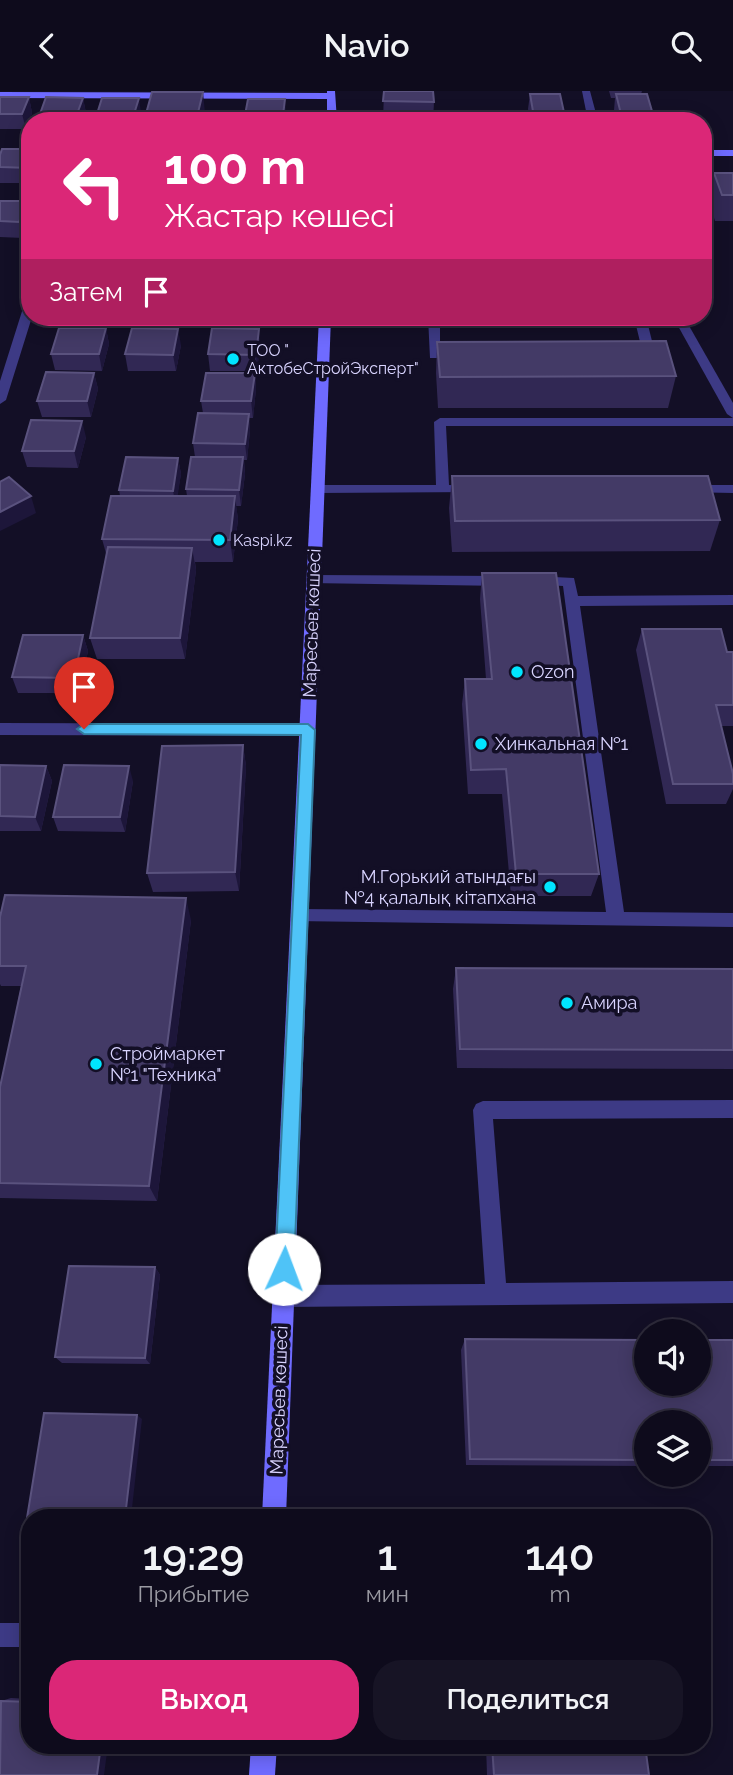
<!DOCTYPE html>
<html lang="ru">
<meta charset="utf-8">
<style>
:root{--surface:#0e0b1c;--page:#171425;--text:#f1f3f6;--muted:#9b9ba3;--line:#2e2b3b;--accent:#db2777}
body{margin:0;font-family:Raleway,sans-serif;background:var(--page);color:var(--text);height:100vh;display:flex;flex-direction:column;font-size:26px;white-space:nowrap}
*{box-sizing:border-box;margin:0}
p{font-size:23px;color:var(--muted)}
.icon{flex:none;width:38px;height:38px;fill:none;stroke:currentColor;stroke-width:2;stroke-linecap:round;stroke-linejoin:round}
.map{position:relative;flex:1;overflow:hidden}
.drawer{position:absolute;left:21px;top:1418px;width:690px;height:245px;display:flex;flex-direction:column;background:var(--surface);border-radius:28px;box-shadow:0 4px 18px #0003,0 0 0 2px var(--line)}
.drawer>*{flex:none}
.guide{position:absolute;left:21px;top:21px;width:691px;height:214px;border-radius:28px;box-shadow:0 4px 18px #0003,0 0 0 2px var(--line);background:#db2777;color:#fff;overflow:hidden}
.buttons{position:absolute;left:634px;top:1228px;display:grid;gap:14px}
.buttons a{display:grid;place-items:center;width:77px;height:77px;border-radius:50%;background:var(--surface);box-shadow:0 4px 18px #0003,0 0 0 2px var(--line);font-size:35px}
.pin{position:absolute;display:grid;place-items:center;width:60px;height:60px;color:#fff;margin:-72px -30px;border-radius:50% 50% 50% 0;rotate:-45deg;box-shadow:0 0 7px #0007}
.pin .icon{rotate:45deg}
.me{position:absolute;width:77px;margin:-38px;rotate:2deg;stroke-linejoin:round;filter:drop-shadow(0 0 5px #0008)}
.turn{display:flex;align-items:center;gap:24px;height:147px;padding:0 28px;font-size:32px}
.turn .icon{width:91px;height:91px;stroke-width:2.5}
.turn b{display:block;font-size:49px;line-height:60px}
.then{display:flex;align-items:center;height:66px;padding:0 28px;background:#0003;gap:14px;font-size:26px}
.eta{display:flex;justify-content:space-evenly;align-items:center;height:119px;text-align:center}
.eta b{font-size:42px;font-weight:600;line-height:49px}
.action{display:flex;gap:14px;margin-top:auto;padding:14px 28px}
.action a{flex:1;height:80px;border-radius:28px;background:var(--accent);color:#fff;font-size:28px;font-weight:600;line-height:80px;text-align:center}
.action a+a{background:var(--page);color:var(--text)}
header{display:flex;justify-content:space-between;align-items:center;height:91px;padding:0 28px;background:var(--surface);font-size:32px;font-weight:600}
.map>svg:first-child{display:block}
</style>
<header><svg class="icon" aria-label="back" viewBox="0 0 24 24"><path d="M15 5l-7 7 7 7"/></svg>Navio<svg class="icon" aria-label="search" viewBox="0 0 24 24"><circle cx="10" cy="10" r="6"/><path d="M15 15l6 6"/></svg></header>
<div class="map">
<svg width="733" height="1684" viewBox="0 0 733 1684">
<rect width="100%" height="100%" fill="#130f26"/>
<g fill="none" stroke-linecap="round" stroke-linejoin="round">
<g fill="#3d3a85" fill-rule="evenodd">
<polygon points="428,226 440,226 440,262 463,263 463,267 430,267"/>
<polygon points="634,226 646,226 655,262 653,264 637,265 631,262 642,259"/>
<polygon points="673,226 684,226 733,312 733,327 727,323"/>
<polygon points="440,327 733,327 733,335 446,335 449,394 477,395 477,401 318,402 312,398 318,394 436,394 434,331"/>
<polygon points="689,394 733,394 733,402 684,401 684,395"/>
<polygon points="314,484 505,485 512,490 505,495 309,492 309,486"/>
<polygon points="533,485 574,487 578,505 733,504 733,514 580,515 624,821 733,822 733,836 294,830 291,825 294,820 300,818 606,821 563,495 528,493 526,490"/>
<polygon points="733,1009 733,1027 493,1028 506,1192 733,1190 733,1212 283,1216 276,1212 272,1205 276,1198 283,1194 485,1193 473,1019 476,1013 483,1010"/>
</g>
<g fill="#3d3a85" fill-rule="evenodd">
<polygon points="582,0 590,0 598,30 588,30"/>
<polygon points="0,109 30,110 30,116 0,115"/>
<polygon points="30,211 30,226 32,226 6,309 0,313 0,290 24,214"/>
<polygon points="133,226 329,226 331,228 325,231 139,229"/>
<polygon points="0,632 308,633 316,639 308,645 0,644"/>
<rect x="0" y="1532" width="30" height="24"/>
</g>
<g fill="#6f6bff" fill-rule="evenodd">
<polygon points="327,0 335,0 337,30 327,30 327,8 0,7 0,1 327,2"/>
<rect x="704" y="59" width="29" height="6"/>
<polygon points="319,226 331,226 286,1426 262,1426"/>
<polygon points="251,1654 277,1654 275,1684 249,1684"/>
</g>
</g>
<g fill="#312854">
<polygon points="384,0 434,11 433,30 383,30"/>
<polygon points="609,0 642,0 641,3 654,27 653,30 617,30 614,19 615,7 611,7"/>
<polygon points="530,3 565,26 564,30 530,30 528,18"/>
<polygon points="0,6 29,6 32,22 26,38 0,38"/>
<polygon points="83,7 86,22 83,30 41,30 40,23"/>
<polygon points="285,8 285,30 246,30 245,24"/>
<polygon points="141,22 139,30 98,30 97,23"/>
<polygon points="30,58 30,92 0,92 0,64"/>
<polygon points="714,82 733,82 733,130 715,130 708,108"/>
<polygon points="0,110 27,110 30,123 30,128 23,147 0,146"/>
<polygon points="106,237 109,253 102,280 55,279 51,263"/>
<polygon points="437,251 676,285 668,317 438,317 436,282"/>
<polygon points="181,254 176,280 128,280 125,263"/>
<polygon points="260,254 257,280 210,280 208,263"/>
<polygon points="94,282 98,298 91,326 42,326 37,310"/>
<polygon points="255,282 256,298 253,327 249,327 250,339 247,369 244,369 245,383 241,415 236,415 238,428 233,471 195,471 196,479 185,568 97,568 90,547 107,466 102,448 120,405 119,399 178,367 181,383 177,405 187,405 186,398 195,366 193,352 203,322 201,310"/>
<polygon points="86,346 78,377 27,376 22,360"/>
<polygon points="452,385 720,429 710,460 452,461 449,417"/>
<polygon points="482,482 599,783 591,805 511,805 502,703 468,703 462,613 465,588 486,588 480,508"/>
<polygon points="642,538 727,561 733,561 733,635 721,635 733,683 733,698 726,713 666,713 636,559"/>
<polygon points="83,544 88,560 79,602 18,602 12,586"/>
<polygon points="243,654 246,675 239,800 153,801 147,782"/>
<polygon points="0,674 46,675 52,690 41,740 0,740"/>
<polygon points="133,690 125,741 58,740 53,726"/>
<polygon points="0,826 191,829 157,1110 0,1107 0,996 21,895 1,895 0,893"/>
<polygon points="456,877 733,878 733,978 457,977 453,898"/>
<polygon points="155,1176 160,1184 150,1273 62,1272 55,1266"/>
<polygon points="465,1248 733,1249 733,1375 698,1375 698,1332 646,1332 646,1375 466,1374 461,1259"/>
<polygon points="11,1607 30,1608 30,1654 1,1610"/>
<polygon points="486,1654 645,1654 649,1684 487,1684"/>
</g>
<g fill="#1d163a">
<polygon points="203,1 205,22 203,30 196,30"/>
<polygon points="29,6 32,22 26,38 22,23"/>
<polygon points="83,7 86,22 83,30 79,30 77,23"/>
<polygon points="139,7 141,22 139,30 135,30 134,23"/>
<polygon points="285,8 286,23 285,30 283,30"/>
<polygon points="27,110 30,123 30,128 23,147 19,131"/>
<polygon points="106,237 109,253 102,280 99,263"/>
<polygon points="178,238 181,254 176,280 173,264"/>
<polygon points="259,238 260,254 257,280 256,264"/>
<polygon points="94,282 98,298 91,326 87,310"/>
<polygon points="255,282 256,298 253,327 251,310"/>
<polygon points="249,323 250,339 247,369 245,353"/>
<polygon points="82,330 86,346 78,377 74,360"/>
<polygon points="243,366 245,383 241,415 239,399"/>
<polygon points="178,367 181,383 176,416 173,400"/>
<polygon points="31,405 36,422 0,440 0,421"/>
<polygon points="235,405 238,428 233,471 230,449"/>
<polygon points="192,457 196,479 185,568 180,547"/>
<polygon points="83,544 88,560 79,602 74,587"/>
<polygon points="243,654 246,675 239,800 235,781"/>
<polygon points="46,675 52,690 41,740 35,726"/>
<polygon points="129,675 133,690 125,741 120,726"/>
<polygon points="186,807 191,829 157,1110 149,1095"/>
<polygon points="155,1176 160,1184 150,1273 145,1267"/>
<polygon points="137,1324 142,1328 131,1426 125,1426"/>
<polygon points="101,1654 108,1654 104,1684 97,1684"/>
</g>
<g fill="#433a66" stroke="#5a527e" stroke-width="2">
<polygon points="384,0 433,0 434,11 383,10"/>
<polygon points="152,1 203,1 196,30 144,30"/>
<polygon points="530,3 560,3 565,26 534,26"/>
<polygon points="616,3 647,3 654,27 622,27"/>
<polygon points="0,6 29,6 22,23 0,23"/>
<polygon points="46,6 83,7 77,23 40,23"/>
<polygon points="102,7 139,7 134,23 97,23"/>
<polygon points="248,8 285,8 283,24 245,24"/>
<polygon points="2,58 30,58 30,77 0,76 0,64"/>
<polygon points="714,82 733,82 733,104 722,104"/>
<polygon points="0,110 27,110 19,131 0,130"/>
<polygon points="59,237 106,237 99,263 51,263"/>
<polygon points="132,237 178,238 173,264 125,263"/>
<polygon points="212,237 259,238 256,264 208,263"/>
<polygon points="666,250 676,285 440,286 437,251"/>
<polygon points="46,281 94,282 87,310 37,310"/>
<polygon points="206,282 255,282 251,310 201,310"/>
<polygon points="198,322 249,323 245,353 193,352"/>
<polygon points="31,329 82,330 74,360 22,360"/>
<polygon points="126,366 178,367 173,400 119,399"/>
<polygon points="191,366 243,366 239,399 186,398"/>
<polygon points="452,385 708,385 720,429 455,430"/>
<polygon points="9,386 31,405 0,421 0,391"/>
<polygon points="111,405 235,405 230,449 102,448"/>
<polygon points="108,456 192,457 180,547 90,547"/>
<polygon points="482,482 556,482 599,783 516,783 506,678 471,679 465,588 492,588"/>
<polygon points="642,538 721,538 727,561 733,561 733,614 716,614 733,683 733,693 673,693"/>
<polygon points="23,544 83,544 74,587 12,586"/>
<polygon points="243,654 235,781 147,782 162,655"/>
<polygon points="0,674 46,675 35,726 0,725"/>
<polygon points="64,674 129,675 120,726 53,726"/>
<polygon points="5,804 186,807 149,1095 0,1092 0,996 26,875 0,875 0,826"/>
<polygon points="456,877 733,878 733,959 460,958"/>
<polygon points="69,1175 155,1176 145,1267 55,1266"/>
<polygon points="465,1248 646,1249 646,1293 698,1293 698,1249 733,1249 733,1369 698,1369 698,1332 646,1332 646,1369 470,1368"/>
<polygon points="44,1322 137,1324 125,1426 27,1427"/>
<polygon points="1,1610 30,1611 30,1654 101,1654 97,1684 0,1684"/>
<polygon points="492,1654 645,1654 649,1684 494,1684"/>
</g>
<polygon fill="#4fc3f7" stroke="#337fa1" stroke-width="2" points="84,633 308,633 315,639 294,1178 291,1185 284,1187 278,1185 275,1178 301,644 84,643 77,638"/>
<g fill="#00e5ff" stroke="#130f26" stroke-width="2.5">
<circle cx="233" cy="268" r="7"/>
<circle cx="219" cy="449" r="7"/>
<circle cx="517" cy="581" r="7"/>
<circle cx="481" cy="653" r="7"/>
<circle cx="550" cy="796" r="7"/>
<circle cx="567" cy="912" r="7"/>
<circle cx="96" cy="973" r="7"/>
</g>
<g text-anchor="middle" stroke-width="7" stroke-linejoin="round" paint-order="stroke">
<g font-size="16" fill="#d9d4ff" stroke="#130f26" text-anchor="start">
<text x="247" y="265">ТОО "<tspan x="247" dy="18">АктобеСтройЭксперт"</tspan></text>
<text x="233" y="455">Kaspi.kz</text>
</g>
<g font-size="18" fill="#d9d4ff" stroke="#130f26">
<text transform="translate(312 532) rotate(-88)" y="6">Маресьев көшесі</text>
<text transform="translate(279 1309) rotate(-88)" y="6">Маресьев көшесі</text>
</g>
<g font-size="18" fill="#d9d4ff" stroke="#130f26" text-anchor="start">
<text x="531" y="587">Ozon</text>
<text x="495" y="659">Хинкальная №1</text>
<text x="536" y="792" text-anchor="end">М.Горький атындағы<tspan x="536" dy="21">№4 қалалық кітапхана</tspan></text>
<text x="581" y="918">Амира</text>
<text x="110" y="969">Строймаркет<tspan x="110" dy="21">№1 "Техника"</tspan></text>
</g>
</g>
</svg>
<div class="buttons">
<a><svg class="icon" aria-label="sound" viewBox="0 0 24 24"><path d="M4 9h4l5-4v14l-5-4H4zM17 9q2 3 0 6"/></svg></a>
<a><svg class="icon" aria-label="layers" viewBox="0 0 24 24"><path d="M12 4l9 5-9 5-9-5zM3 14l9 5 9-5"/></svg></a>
</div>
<div class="pin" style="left:84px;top:638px;background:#d93025"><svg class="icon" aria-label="arrive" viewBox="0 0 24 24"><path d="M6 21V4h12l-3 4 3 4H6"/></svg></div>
<svg class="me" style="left:284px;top:1178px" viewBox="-20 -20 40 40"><circle r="19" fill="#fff"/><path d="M0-13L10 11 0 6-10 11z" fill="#4fc3f7"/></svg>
<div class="guide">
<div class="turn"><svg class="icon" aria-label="left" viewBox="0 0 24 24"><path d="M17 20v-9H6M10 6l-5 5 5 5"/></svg><div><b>100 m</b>Жастар көшесі</div></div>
<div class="then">Затем<svg class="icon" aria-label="arrive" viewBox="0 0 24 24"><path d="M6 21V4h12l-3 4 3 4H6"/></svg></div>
</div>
<section class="drawer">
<div class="eta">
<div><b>19:29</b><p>Прибытие</p></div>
<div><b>1</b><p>мин</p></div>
<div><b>140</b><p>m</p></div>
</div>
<div class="action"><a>Выход</a><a>Поделиться</a></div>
</section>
</div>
